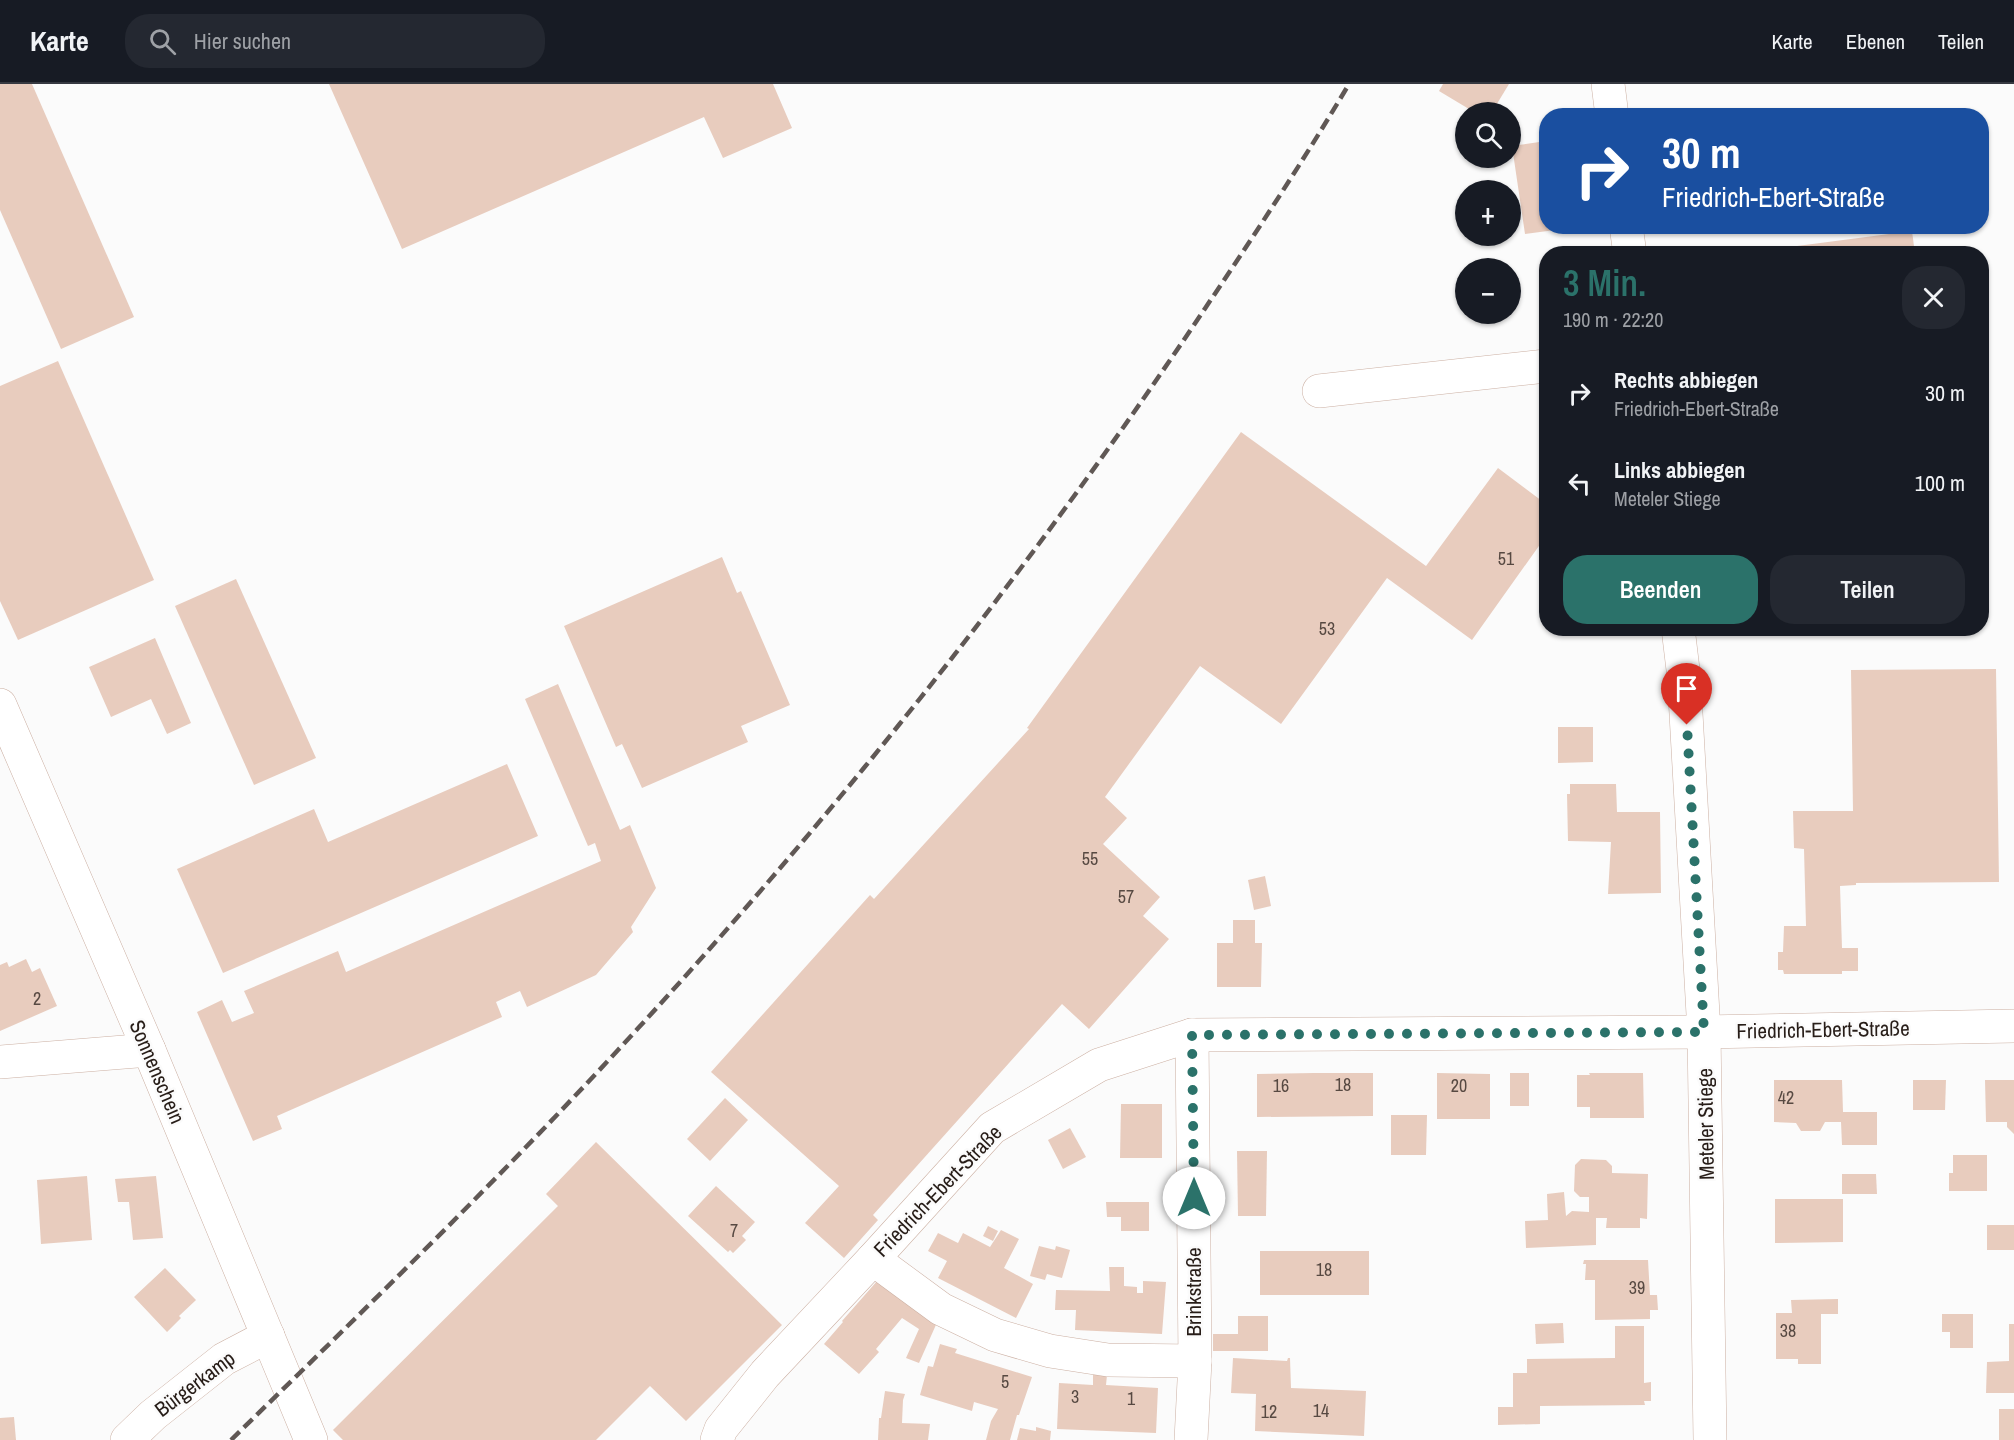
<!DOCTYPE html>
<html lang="de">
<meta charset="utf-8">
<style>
:root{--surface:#171b24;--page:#242831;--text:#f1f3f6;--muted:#9ea1a6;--line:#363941;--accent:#2b726a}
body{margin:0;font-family:"Archivo Narrow",sans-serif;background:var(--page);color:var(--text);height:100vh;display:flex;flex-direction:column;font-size:22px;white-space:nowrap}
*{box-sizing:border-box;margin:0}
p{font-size:20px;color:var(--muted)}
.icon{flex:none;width:33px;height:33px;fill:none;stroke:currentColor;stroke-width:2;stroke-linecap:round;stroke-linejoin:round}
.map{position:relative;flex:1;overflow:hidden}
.panel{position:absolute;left:1539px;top:162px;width:450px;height:390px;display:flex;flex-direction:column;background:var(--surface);border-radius:24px;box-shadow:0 2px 4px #0004}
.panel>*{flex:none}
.banner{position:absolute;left:1539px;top:24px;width:450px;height:126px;border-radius:24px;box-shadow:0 2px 4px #0004;background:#1a4fa0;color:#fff;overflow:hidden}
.controls{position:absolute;left:1455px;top:18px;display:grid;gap:12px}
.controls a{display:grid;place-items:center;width:66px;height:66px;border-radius:50%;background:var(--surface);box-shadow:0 2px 4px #0004;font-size:30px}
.pin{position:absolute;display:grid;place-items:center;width:51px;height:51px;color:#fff;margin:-62px -26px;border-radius:50% 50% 50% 0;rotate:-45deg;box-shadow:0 0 6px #0007}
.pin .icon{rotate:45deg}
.me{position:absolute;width:66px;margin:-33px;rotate:0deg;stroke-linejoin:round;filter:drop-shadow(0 0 4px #0008)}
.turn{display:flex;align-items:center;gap:21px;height:126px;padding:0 24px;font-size:27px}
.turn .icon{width:78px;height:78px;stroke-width:2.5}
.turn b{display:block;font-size:42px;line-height:51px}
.round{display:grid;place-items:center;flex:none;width:63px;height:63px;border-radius:24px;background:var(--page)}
.head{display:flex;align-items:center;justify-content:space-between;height:102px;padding:0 24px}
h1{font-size:36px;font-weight:600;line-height:45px;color:var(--accent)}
.button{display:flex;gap:12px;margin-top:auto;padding:12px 24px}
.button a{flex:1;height:69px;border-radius:24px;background:var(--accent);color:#fff;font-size:24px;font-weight:600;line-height:69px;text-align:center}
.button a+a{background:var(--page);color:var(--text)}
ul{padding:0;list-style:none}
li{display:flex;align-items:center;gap:18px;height:90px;padding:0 24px}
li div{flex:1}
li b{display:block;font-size:22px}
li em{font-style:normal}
header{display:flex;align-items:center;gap:36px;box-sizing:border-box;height:84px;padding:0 30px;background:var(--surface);border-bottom:2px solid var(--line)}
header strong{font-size:28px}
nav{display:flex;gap:33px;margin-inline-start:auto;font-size:21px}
.search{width:420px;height:54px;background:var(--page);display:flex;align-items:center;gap:15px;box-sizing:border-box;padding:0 21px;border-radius:24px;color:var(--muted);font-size:22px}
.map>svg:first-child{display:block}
</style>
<header>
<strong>Karte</strong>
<div class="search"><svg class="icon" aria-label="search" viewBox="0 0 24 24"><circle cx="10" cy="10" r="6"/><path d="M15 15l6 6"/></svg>Hier suchen</div>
<nav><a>Karte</a><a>Ebenen</a><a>Teilen</a></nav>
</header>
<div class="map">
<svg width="2014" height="1356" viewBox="0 0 2014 1356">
<rect width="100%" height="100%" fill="#fbfbfb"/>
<g fill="#e8ccbe">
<polygon points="0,0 32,0 134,233 61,265 0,126"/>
<polygon points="329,0 773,0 792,44 723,74 704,33 402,165"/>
<polygon points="1443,0 1509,0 1492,28 1474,28 1439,7"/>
<polygon points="1546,57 1546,142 1555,142 1555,146 1525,150 1512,62"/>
<polygon points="1912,147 1915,170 1776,170 1775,165"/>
<polygon points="58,277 154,496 18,556 0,517 0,302"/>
<polygon points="1241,348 1426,482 1498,384 1546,420 1546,452 1472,556 1387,494 1281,640 1200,582 1105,713 1127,734 1103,760 1160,813 1143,832 1169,855 1089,945 1062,920 873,1131 878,1136 844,1174 805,1139 839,1102 711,988 870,811 874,815 1029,645 1027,644"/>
<polygon points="722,473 737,509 741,507 790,621 741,642 748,658 642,704 622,660 616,663 564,542"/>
<polygon points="236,495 316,674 254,701 175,522"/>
<polygon points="155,554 191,639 167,650 151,615 111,633 89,583"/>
<polygon points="1996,585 1999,798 1856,799 1856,801 1840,802 1842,864 1858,864 1858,887 1842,887 1842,890 1784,890 1783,886 1778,886 1778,868 1783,868 1784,842 1806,842 1804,765 1794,764 1793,727 1853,727 1851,586"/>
<polygon points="558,600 620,746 630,741 656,804 631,843 633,848 596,891 527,923 520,907 496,918 502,933 277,1032 282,1045 253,1057 197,928 222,916 232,938 254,929 244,907 338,867 346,888 601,777 595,759 588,762 525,615"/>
<polygon points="1558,643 1593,643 1593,678 1558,679"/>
<polygon points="507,680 538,752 223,889 177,785 314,725 328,758"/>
<polygon points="1570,700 1616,700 1617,728 1660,728 1661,809 1608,810 1611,758 1568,757 1567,710 1570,710"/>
<polygon points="1265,792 1271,822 1254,826 1248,796"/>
<polygon points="1233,836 1255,836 1255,859 1262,859 1261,903 1217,903 1217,859 1233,859"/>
<polygon points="26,875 32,888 40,884 57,922 0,947 0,881 7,878 9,883"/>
<polygon points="1314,989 1373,989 1373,1032 1257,1033 1257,990"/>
<polygon points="1437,989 1490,990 1490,1035 1437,1035"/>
<rect x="1510" y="989" width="19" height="33"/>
<polygon points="1589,989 1643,989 1644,1034 1590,1034 1590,1023 1577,1023 1577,991 1590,991"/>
<polygon points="1774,996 1842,996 1843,1028 1877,1028 1877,1061 1842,1061 1841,1038 1825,1038 1820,1047 1801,1047 1796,1039 1774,1038"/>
<polygon points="1913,996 1946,996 1945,1026 1913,1026"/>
<polygon points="1985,996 2014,996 2014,1050 2007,1043 2007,1038 1986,1038"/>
<polygon points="725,1014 748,1036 710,1077 687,1055"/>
<polygon points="1121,1020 1162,1020 1162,1074 1120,1074"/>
<polygon points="1391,1031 1427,1031 1426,1071 1391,1071"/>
<polygon points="1070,1044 1086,1073 1063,1085 1048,1056"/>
<polygon points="596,1058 782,1241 686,1337 650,1302 596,1356 343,1356 333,1346 558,1122 546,1110"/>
<polygon points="1237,1067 1267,1067 1266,1132 1238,1132"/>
<polygon points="1953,1071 1987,1071 1987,1107 1949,1107 1949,1089 1953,1089"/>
<polygon points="1581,1075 1606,1076 1612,1082 1612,1089 1648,1090 1647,1135 1640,1134 1640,1144 1606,1144 1607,1134 1596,1134 1596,1161 1526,1164 1525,1137 1548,1136 1547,1110 1564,1108 1566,1132 1572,1127 1589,1128 1589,1113 1580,1113 1574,1107 1575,1081"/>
<polygon points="1842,1090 1876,1090 1877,1110 1842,1110"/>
<polygon points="87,1092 92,1156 41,1160 37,1096"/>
<polygon points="156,1092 163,1154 133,1156 129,1118 118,1118 115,1095"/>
<polygon points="716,1102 755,1138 742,1152 746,1156 733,1169 730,1166 728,1168 688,1132"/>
<polygon points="1775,1115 1843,1115 1843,1158 1775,1159"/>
<polygon points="1106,1118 1149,1118 1149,1147 1121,1147 1121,1133 1107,1133"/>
<rect x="1987" y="1141" width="27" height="25"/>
<polygon points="988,1142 998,1147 993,1157 983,1152"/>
<polygon points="1001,1146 1019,1155 1004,1184 1033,1200 1016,1234 938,1194 947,1177 928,1167 938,1149 958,1159 963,1149 990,1163"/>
<polygon points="1039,1162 1055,1166 1056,1162 1070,1166 1062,1194 1047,1190 1045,1196 1030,1192"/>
<rect x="1260" y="1167" width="109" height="44"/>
<polygon points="1584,1176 1648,1176 1650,1211 1657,1211 1658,1226 1650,1226 1650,1235 1595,1236 1595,1196 1585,1196 1586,1180 1583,1180"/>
<polygon points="1109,1183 1124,1183 1124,1202 1137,1203 1137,1209 1143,1209 1143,1197 1166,1198 1162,1250 1075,1246 1076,1226 1055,1226 1056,1206 1110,1207"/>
<polygon points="165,1184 196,1216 179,1232 181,1234 167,1248 134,1213"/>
<polygon points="878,1196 908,1221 912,1217 939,1234 919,1279 906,1274 919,1245 902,1234 876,1265 879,1268 859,1290 824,1260 843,1238 842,1237"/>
<polygon points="1838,1215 1838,1230 1821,1230 1821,1280 1798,1280 1798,1275 1776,1275 1776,1229 1792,1229 1791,1216"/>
<polygon points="1942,1230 1973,1230 1973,1264 1950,1264 1950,1248 1942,1248"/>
<polygon points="1238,1232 1268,1232 1268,1267 1213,1267 1213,1250 1238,1250"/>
<polygon points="1563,1239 1564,1259 1536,1260 1535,1240"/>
<polygon points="2009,1240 2014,1240 2014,1309 1986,1309 1987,1278 2009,1277"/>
<polygon points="1615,1242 1644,1242 1644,1299 1651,1298 1651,1317 1644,1317 1645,1321 1540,1322 1540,1340 1498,1341 1498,1323 1513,1323 1513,1289 1527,1289 1527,1275 1615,1274"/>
<polygon points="940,1260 957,1265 955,1269 1032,1293 1019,1331 1017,1331 1010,1356 986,1356 991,1337 998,1325 974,1318 972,1327 920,1311 928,1282 933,1283"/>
<polygon points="1233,1274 1287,1277 1288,1274 1290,1274 1291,1304 1366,1307 1364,1352 1255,1347 1256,1310 1231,1309"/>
<polygon points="1093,1290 1107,1291 1106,1301 1158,1304 1156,1349 1057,1345 1059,1299 1093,1301"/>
<polygon points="885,1307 905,1310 903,1316 902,1339 930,1340 928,1356 878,1356 879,1334 881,1334"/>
<rect x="1999" y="1325" width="15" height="31"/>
<polygon points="14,1333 16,1356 0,1356 0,1334"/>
<polygon points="1036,1343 1051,1347 1050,1356 1017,1356 1020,1344 1036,1347"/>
</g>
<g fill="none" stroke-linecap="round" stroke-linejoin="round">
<g stroke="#ccb0a3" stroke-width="34">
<g id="minor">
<polyline points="1608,0 1612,32"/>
<polyline points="1626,142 1630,170"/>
<polyline points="1319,307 1546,282"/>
<polyline points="1678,544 1684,594 1704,948 1710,1356"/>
<polyline points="0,621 149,966 311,1356"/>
<polyline points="0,978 149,966"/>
<polyline points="873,1175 941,1225 995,1251 1050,1267 1108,1276 1195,1277"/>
<polyline points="127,1356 153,1331 224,1275 268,1252"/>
<polyline points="717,1356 721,1345 765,1290 873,1175 992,1044 1099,981 1192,951 1704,948 2014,942"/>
<polyline points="1191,1356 1195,1277 1192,951"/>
</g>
</g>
<use href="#minor" stroke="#fff" stroke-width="33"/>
<path stroke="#605855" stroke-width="4.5" stroke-dasharray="12 6" stroke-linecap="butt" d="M231,1356C362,1228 494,1100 618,966C833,734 1030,486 1206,223C1255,150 1304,76 1349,0"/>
</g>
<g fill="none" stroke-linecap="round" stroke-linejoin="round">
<polyline stroke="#2b726a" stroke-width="10" stroke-dasharray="0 18" points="1194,1114 1192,951 1704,948 1687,641"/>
</g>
<g text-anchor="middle" stroke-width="5" stroke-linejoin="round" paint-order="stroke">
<g font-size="18" fill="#574942">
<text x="1506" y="481">51</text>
<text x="1327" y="551">53</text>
<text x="1090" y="781">55</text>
<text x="1126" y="819">57</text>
<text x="37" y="921">2</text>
<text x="1343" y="1007">18</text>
<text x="1281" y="1008">16</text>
<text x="1459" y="1008">20</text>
<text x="1786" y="1020">42</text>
<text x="734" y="1153">7</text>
<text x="1324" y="1192">18</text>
<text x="1637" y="1210">39</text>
<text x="1788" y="1253">38</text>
<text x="1005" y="1304">5</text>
<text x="1075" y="1319">3</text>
<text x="1131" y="1321">1</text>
<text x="1321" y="1333">14</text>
<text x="1269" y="1334">12</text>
</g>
<g font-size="21" fill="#271d18" stroke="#fbfbfb">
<text transform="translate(1823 946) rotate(-1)" y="7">Friedrich-Ebert-Straße</text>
<text transform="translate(157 988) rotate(67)" y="7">Sonnenschein</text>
<text transform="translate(1706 1040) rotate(-91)" y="7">Meteler Stiege</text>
<text transform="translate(938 1107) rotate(-46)" y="7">Friedrich-Ebert-Straße</text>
<text transform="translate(1194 1208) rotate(-90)" y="7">Brinkstraße</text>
<text transform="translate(195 1300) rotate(-37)" y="7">Bürgerkamp</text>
</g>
</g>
</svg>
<div class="controls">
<a><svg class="icon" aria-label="search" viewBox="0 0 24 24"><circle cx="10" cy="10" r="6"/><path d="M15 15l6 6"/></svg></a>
<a>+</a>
<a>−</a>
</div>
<div class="pin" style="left:1687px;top:641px;background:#d93025"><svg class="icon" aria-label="arrive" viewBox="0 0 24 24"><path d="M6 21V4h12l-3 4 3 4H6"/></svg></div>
<svg class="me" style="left:1194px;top:1114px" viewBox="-20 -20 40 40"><circle r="19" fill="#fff"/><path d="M0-13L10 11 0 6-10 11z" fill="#2b726a"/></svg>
<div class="banner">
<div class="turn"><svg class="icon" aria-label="right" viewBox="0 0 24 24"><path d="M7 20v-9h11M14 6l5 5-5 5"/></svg><div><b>30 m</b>Friedrich-Ebert-Straße</div></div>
</div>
<section class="panel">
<div class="head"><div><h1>3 Min.</h1><p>190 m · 22:20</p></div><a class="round"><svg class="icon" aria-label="close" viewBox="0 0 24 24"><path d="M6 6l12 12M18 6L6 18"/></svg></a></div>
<ul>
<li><svg class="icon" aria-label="right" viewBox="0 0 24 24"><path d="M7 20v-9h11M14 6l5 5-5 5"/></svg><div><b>Rechts abbiegen</b><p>Friedrich-Ebert-Straße</p></div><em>30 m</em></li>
<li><svg class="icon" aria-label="left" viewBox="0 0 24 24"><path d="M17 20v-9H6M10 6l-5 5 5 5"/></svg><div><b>Links abbiegen</b><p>Meteler Stiege</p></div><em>100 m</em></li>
</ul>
<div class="button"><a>Beenden</a><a>Teilen</a></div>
</section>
</div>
